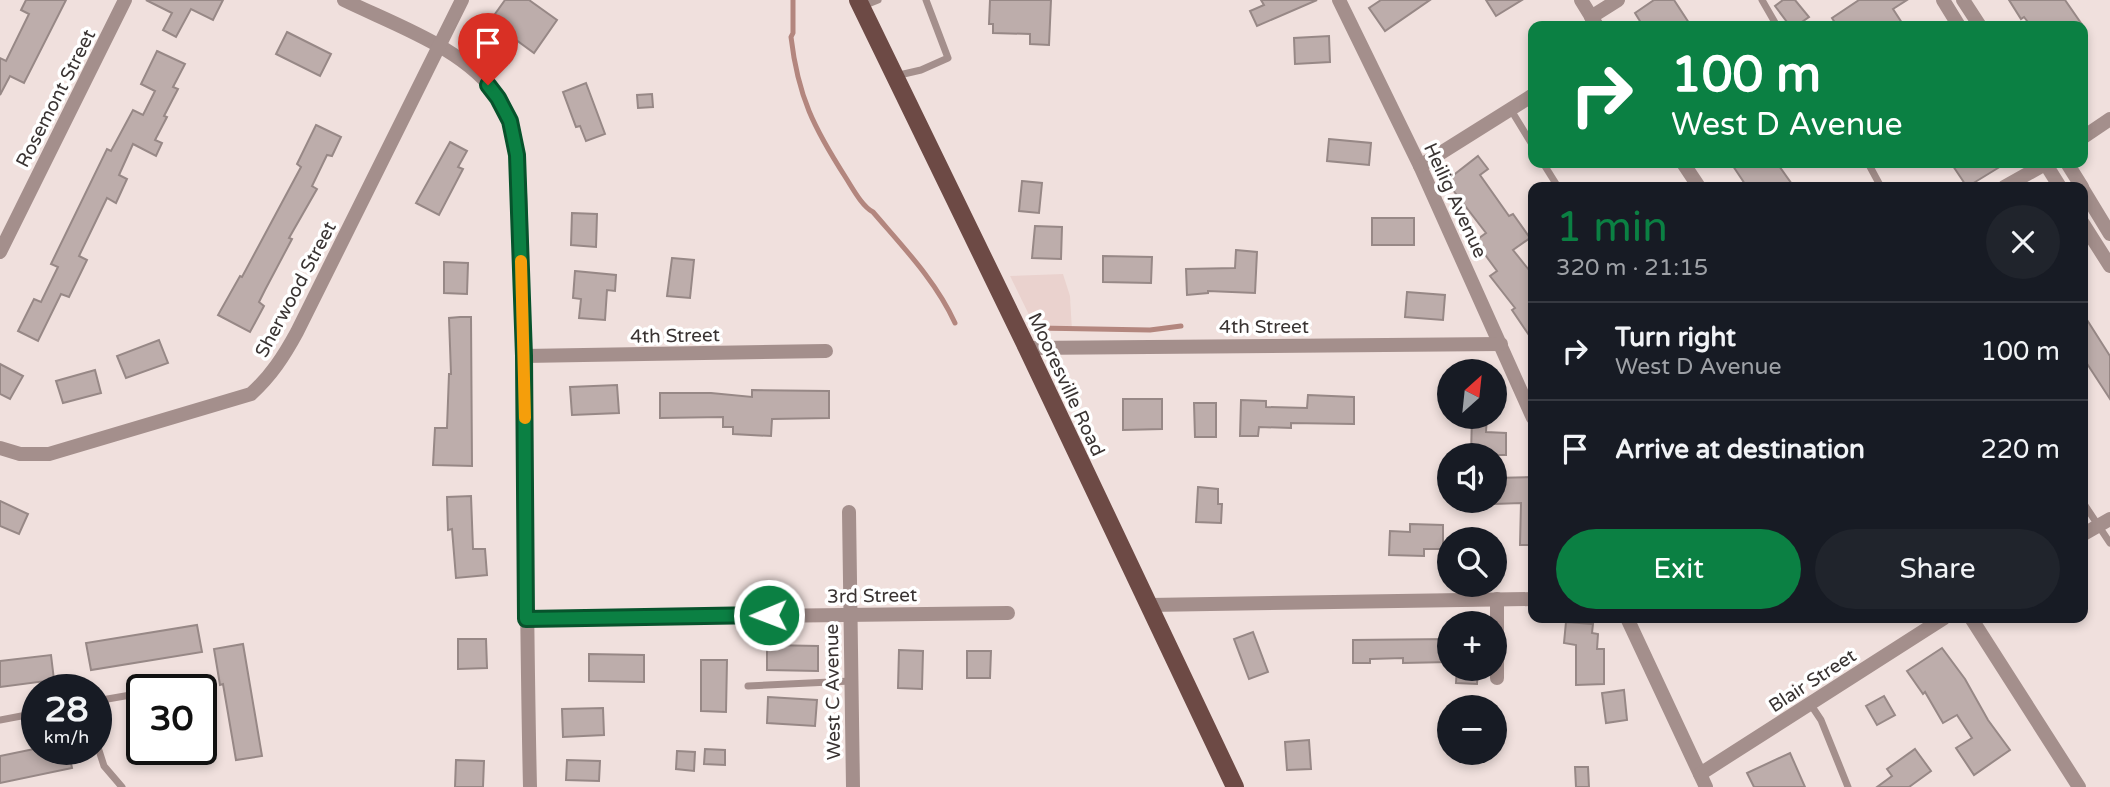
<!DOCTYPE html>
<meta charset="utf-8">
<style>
:root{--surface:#171b24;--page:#20242c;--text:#f1f3f6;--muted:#9ea1a6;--line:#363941;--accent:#0b8043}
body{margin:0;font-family:"Varela Round",sans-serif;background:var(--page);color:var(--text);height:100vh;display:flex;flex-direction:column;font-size:26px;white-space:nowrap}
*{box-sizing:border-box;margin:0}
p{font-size:23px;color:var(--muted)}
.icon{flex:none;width:38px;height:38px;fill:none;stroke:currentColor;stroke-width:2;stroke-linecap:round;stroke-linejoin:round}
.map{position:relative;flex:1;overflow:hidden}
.details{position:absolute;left:1528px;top:182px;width:560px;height:441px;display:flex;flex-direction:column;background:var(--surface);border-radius:14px;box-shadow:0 4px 10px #0003}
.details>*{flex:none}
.hud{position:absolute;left:1528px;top:21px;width:560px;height:147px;border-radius:14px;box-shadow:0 4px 10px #0003;background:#0b8043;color:#fff;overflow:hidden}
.needle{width:46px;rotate:27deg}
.tools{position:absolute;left:1437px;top:359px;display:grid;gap:14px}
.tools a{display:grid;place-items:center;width:70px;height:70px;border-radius:50%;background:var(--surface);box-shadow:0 4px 10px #0003;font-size:35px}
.speed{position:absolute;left:21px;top:674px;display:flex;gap:14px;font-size:35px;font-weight:700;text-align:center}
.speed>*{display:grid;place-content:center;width:91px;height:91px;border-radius:50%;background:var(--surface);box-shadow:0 4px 10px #0003;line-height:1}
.speed small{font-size:18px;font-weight:400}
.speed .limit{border:4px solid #111;border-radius:10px;background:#fff;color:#111}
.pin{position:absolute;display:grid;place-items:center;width:60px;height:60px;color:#fff;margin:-72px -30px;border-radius:50% 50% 50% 0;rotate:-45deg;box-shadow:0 0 7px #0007}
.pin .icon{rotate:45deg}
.me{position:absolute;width:77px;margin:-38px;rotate:269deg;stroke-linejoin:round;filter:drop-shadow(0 0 5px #0008)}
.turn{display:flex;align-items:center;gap:24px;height:147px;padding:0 28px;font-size:32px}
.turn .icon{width:91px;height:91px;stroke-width:2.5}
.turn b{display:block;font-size:49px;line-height:60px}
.round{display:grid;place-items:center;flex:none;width:74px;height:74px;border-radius:37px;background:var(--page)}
.overview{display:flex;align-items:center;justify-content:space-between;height:119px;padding:0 28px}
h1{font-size:42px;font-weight:600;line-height:52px;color:var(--accent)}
.cta{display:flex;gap:14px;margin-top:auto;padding:14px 28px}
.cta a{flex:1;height:80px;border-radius:42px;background:var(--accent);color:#fff;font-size:28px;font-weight:600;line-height:80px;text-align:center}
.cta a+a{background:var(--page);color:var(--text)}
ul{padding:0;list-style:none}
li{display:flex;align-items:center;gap:21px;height:98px;padding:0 28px;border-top:2px solid var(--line)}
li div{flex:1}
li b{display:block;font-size:26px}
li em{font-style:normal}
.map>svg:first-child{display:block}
</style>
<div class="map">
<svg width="2110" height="787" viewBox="0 0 2110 787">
<rect width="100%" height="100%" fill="#f0e0dd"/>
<polygon fill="#ead2ce" points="1063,274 1070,296 1072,331 1037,331 1010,276"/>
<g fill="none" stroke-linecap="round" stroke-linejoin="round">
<g stroke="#b3867e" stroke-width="5">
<path d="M793,0V33L791,37C798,97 814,128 846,178C853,189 862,206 873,212C903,247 936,281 955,323"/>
<polyline points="1038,328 1150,330 1181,326"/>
</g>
</g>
<g fill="#bdadab" stroke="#978886" stroke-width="2">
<polygon points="26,0 66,0 24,83 10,76 0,95 0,58 6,61 29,14 21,10"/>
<polygon points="146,0 223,0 213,20 191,9 176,37 163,30 172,13"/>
<polygon points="505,0 529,0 557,20 534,53 490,21"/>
<polygon points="990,0 1051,0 1049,45 1030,44 1030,34 993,33 993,24 989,24"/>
<polygon points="1261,0 1317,0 1257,26 1250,11 1264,5"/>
<polygon points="1381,0 1430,0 1385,31 1369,8"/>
<polygon points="1486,0 1522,0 1496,16"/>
<polygon points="1654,0 1674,0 1691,26 1643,26 1635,13"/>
<polygon points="1783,0 1795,0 1809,17 1796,26 1790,26 1775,6"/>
<polygon points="1859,0 1907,0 1893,9 1904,26 1837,26 1832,18"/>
<polygon points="2009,0 2065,0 2083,26 2031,26 2024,17 2021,19"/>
<polygon points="287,32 331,54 320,76 276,54"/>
<polygon points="1329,36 1330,62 1295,64 1294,38"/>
<polygon points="157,51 185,64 173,87 178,89 164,116 167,117 155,140 162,143 156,156 133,144 119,175 127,179 116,203 107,198 79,256 87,260 69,297 61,294 38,341 18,331 34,299 41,302 58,267 51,264 107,149 111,151 133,110 143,115 155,91 141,84"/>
<polygon points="586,83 605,134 586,141 580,126 576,127 563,92"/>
<polygon points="652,94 653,107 638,108 637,95"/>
<polygon points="316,125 341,137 332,156 327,155 312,186 317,189 289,238 292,239 265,290 259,302 264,306 250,332 218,315 240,276 242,277 301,167 297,164"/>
<polygon points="1329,139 1371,143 1369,165 1327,161"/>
<polygon points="450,142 467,151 458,167 463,169 439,215 416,203"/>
<polygon points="1478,156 1488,169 1480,175 1509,216 1513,214 1530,238 1513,250 1533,275 1533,341 1512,310 1515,308 1490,276 1497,271 1475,241 1486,233 1446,181"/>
<polygon points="1731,163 1777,163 1794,187 1747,187"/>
<polygon points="1951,163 2006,163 1967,187"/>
<polygon points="1022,181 1042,183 1039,213 1019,211"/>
<polygon points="572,213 597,214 596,247 571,245"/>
<rect x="1372" y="218" width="42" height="27"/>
<polygon points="1035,226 1062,227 1061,259 1032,258"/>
<polygon points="1236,250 1257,252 1255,293 1208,291 1208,293 1187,295 1186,269 1235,268"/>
<polygon points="1103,256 1152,257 1151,283 1103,282"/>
<polygon points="672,258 694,260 690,298 667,296"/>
<polygon points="444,262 468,263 467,294 444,293"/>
<polygon points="575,271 616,275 615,291 607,290 605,320 579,318 581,299 573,298"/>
<polygon points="1407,292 1445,295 1443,320 1405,317"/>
<polygon points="2082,312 2110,356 2110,399 2082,356"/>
<polygon points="460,317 471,317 472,466 433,465 435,428 447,428 449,374 451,374 449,318"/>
<polygon points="159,340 168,363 126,378 117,356"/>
<polygon points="0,364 23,376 10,399 0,394"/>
<polygon points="95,370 101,393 63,403 56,381"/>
<polygon points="617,385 619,413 572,415 570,387"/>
<polygon points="752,390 829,391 829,418 772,419 771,436 733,434 733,427 723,427 723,417 660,418 660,393 711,393 752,397"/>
<polygon points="1308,395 1354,397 1354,424 1291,423 1291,428 1259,427 1258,436 1240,436 1241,400 1266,401 1266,407 1307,408"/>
<polygon points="1123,399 1162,399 1162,429 1123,430"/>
<polygon points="1194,403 1216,403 1216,437 1195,437"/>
<polygon points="1472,416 1487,416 1486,432 1506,433 1506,455 1471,455"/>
<polygon points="1533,477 1533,545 1520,545 1521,503 1494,504 1494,478"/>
<polygon points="1198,487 1218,489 1218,504 1222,504 1221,523 1196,522"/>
<polygon points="471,496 473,549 485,549 487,575 456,578 452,529 448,530 447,497"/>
<polygon points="0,501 28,514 19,534 0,526"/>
<polygon points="1410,524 1443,525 1443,549 1424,549 1424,556 1389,555 1390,531 1410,532"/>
<polygon points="1566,622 1593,624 1592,633 1598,634 1597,649 1604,649 1604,684 1576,685 1576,645 1564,643"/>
<polygon points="197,625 202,652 91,670 86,643"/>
<polygon points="1253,632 1268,672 1249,679 1234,639"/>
<polygon points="458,639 486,639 487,668 458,669"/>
<polygon points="1449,639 1449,662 1403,663 1403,658 1370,659 1370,663 1353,663 1353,640"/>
<polygon points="243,644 262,756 236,760 223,684 220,685 214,649"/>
<polygon points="767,645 818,646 818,671 767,670"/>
<polygon points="1942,648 1965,679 1988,720 2010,750 1974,775 1956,748 1972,738 1957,715 1943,723 1925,692 1923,694 1907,671"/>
<polygon points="899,650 923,651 922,689 898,688"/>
<polygon points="967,651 991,651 990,678 967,678"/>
<polygon points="589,654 644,655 644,682 589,681"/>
<polygon points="51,655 54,680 0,687 0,661"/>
<polygon points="701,660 727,660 726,712 701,711"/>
<polygon points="1457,668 1478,668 1477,684 1456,683"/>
<polygon points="1624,690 1627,720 1606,723 1602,693"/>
<polygon points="1884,696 1895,715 1877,725 1866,706"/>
<polygon points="768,697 817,700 815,726 767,723"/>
<polygon points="603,708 604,735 563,737 562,709"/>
<polygon points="1309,740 1311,769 1287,770 1285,742"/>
<polygon points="34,749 68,749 72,768 0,783 0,756"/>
<polygon points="705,749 725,750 725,765 704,764"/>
<polygon points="1915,749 1931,771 1909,787 1877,787 1892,776 1887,769"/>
<polygon points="677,751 695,752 694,771 676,769"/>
<polygon points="1790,753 1805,787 1754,787 1747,773"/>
<polygon points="456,760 484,761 483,787 455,787"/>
<polygon points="567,760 600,761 599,781 566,780"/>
<polygon points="1575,767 1588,767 1589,787 1576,787"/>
</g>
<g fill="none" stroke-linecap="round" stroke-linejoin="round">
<g stroke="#a48f8c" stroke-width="7">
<polyline points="1762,0 1777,26"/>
<polyline points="863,6 878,0"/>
<polyline points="895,76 921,70 948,58 926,0"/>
<polyline points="1511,110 1533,146"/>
<polyline points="1543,163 1558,187"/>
<polyline points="1868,163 1881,187"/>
<polyline points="2082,501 2110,543"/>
<polyline points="748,686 851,681"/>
<polyline points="159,690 188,684 189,690"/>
<polyline points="96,701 142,693"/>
<polyline points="1811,705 1821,720 1848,787"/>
<polyline points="0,720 37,713"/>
<polyline points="96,741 104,766 122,787"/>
<polyline points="196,749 197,750"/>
</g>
<g stroke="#a48f8c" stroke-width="14">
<path d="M344,0C395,25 467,49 499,98C526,140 520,234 522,285C527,452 526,620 530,787"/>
<polyline points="1339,0 1420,166 1533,418"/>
<polyline points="1581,0 1597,26"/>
<polyline points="1943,0 1959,26"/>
<polyline points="1963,0 1980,26"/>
<polyline points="1591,17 1618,0"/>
<polyline points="2082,138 2110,119"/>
<polyline points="1683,163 1699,187"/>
<polyline points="2045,163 2060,187"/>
<polyline points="2067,163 2082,187"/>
<polyline points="1420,166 1533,95"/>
<polyline points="2004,187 2047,163"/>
<polyline points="2082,188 2110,234"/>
<polyline points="2082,222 2110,266"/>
<polyline points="0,252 125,0"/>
<polyline points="1027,348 1501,344"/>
<polyline points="524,356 826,351"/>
<path d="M0,448L20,454H49L251,394C271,376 284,356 297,332L462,0"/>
<polyline points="849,512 853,787"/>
<polyline points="2082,535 2110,519"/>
<polyline points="1149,605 1533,599"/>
<polyline points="1627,618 1706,787"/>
<polyline points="1971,618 2079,787"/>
<polyline points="526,619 1008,613"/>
<polyline points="1497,678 1497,599"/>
<polyline points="1700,774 1944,618"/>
</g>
<polyline stroke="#6d4a45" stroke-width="18" points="858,0 1027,348 1235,787"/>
</g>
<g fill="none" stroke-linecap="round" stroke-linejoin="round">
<g stroke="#07532c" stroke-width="18">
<polyline id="route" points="488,85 498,98 510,121 517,155 524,356 526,619 769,615"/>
</g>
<use href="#route" stroke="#0b8043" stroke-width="12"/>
<polyline stroke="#f59e0b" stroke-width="12" points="521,261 525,418"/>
</g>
<g text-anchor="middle" stroke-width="7" stroke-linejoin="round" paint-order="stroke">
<g font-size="19" fill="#393332" stroke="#fff">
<text transform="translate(55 98) rotate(-63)" y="7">Rosemont Street</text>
<text transform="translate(1456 200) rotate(65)" y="7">Heilig Avenue</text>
<text transform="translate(295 289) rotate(-62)" y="7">Sherwood Street</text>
<text x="1264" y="333">4th Street</text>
<text transform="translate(675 335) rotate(-1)" y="7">4th Street</text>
<text transform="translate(1067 384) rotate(65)" y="7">Mooresville Road</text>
<text transform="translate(872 595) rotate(-1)" y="7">3rd Street</text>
<text transform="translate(1812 680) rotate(-33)" y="7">Blair Street</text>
<text transform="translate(832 692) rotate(-91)" y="7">West C Avenue</text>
</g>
</g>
</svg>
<div class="tools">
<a><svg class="needle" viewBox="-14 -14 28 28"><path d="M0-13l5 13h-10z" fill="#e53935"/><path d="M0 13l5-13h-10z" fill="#9ea1a6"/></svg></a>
<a><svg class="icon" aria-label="sound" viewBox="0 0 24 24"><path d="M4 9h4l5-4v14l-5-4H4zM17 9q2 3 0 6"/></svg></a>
<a><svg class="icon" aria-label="search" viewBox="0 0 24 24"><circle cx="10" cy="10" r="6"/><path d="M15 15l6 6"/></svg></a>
<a>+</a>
<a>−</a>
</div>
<div class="speed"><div>28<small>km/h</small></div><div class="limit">30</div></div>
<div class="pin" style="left:488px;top:85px;background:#d93025"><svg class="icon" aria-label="arrive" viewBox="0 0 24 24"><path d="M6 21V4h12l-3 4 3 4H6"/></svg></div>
<svg class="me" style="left:769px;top:615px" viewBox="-20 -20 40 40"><circle r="17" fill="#0b8043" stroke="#fff" stroke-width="3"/><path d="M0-11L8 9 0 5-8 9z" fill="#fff"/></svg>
<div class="hud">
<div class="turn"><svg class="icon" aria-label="right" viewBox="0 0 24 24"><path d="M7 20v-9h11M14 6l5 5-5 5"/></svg><div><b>100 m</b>West D Avenue</div></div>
</div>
<section class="details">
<div class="overview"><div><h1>1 min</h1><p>320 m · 21:15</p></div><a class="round"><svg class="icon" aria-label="close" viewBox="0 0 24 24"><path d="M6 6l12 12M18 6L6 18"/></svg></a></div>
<ul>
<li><svg class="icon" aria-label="right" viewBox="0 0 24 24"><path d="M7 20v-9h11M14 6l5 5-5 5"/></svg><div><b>Turn right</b><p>West D Avenue</p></div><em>100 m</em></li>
<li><svg class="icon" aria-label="arrive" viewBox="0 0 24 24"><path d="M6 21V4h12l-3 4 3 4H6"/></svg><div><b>Arrive at destination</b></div><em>220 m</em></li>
</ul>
<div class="cta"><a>Exit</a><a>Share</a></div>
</section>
</div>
